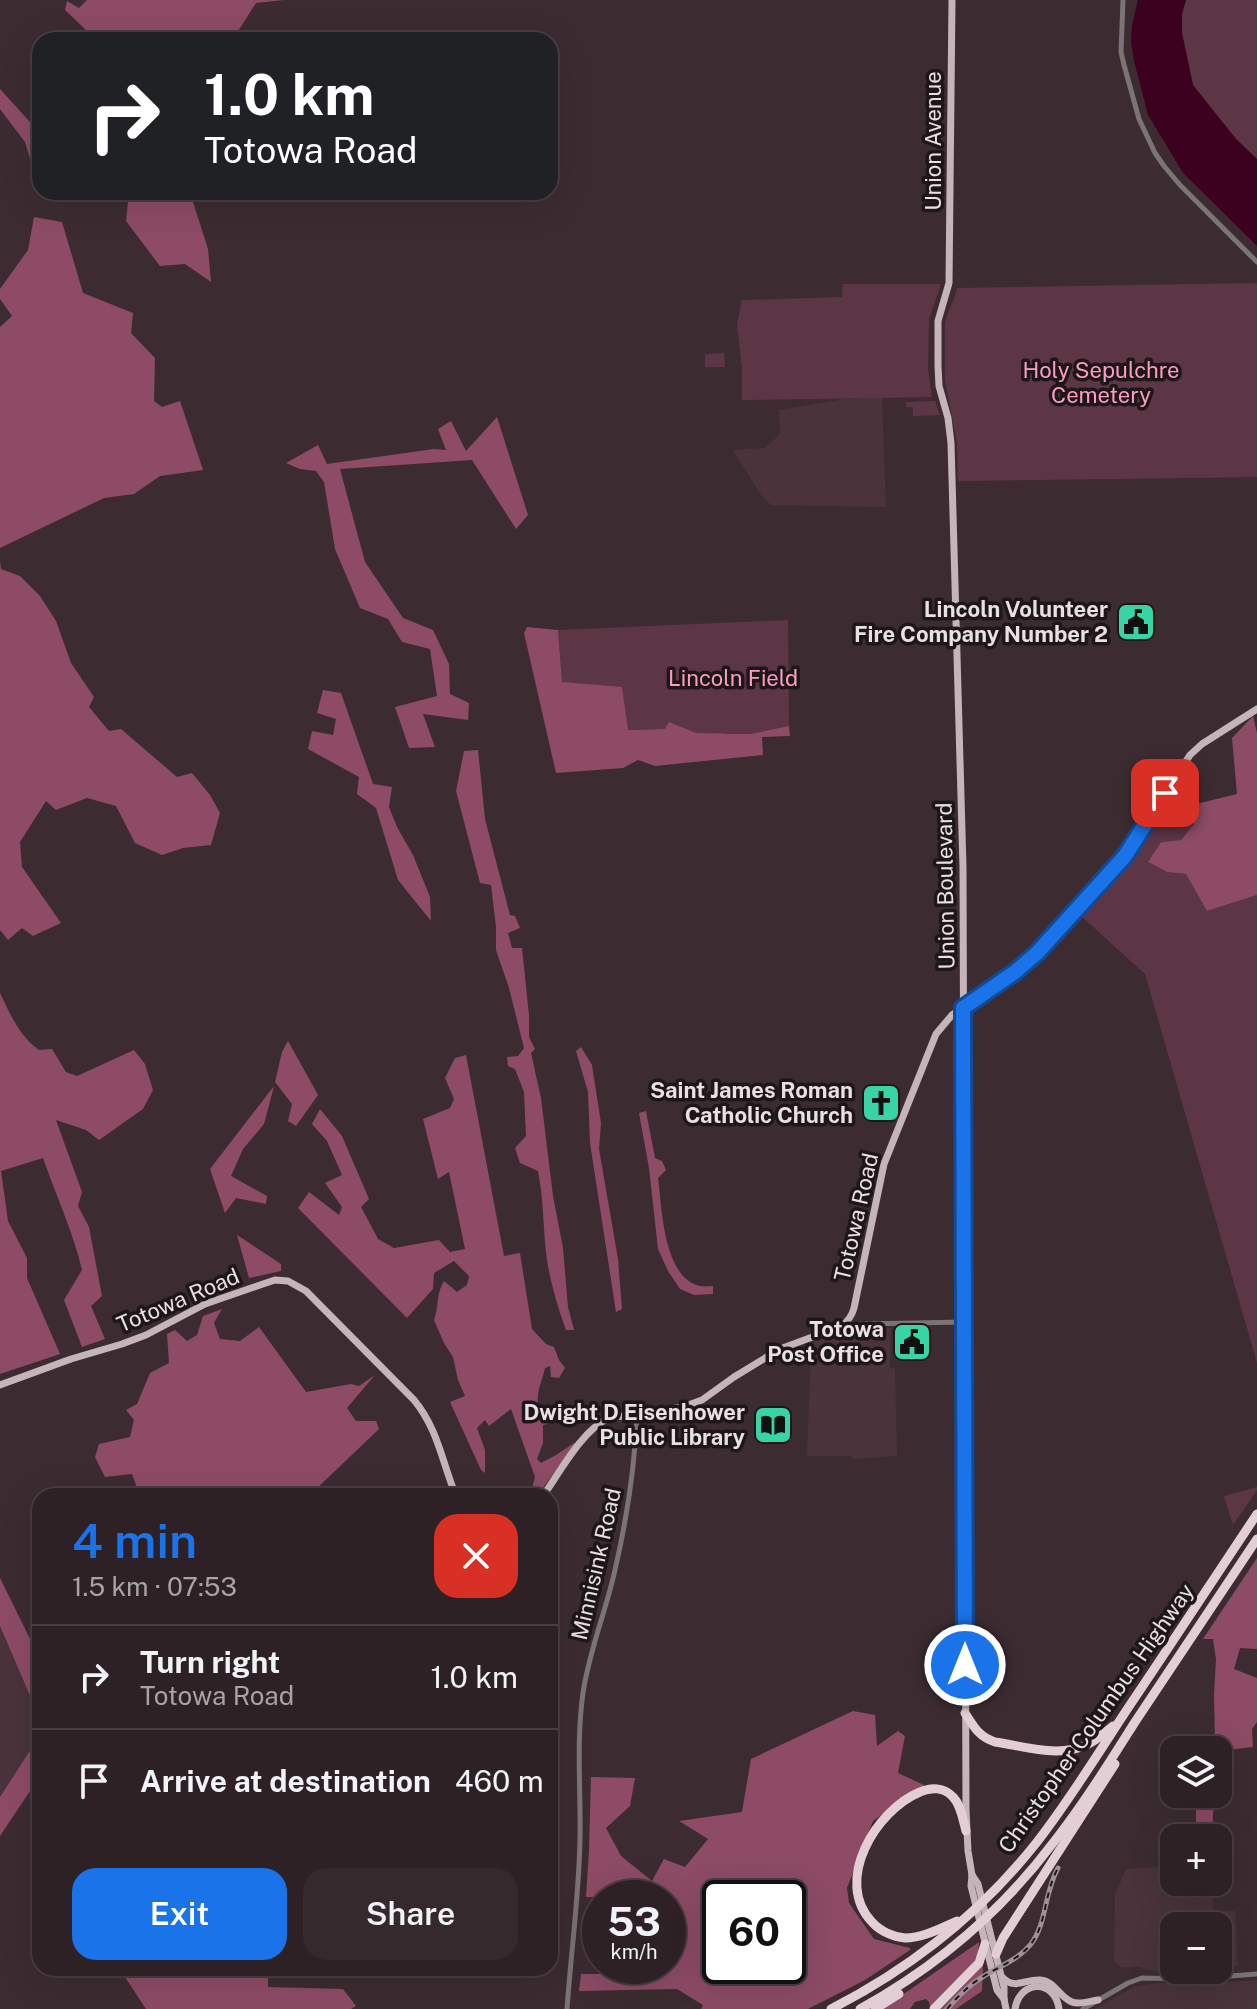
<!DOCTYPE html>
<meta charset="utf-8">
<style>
:root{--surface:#2d2125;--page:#35292d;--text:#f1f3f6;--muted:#a7a3a7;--line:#483e42;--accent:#1a73e8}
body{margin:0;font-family:"Public Sans",sans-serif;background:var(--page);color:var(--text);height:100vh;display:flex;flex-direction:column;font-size:30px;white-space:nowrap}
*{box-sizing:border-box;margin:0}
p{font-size:26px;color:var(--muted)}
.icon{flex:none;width:44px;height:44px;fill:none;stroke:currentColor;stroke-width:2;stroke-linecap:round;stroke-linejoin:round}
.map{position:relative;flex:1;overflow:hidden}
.drawer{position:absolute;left:32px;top:1488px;width:526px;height:488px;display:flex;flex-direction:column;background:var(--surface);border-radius:24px;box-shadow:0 8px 32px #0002,0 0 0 2px var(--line)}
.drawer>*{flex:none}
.guide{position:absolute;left:32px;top:32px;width:526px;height:168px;border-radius:24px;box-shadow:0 8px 32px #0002,0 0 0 2px var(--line);background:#202124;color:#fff;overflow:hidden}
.controls{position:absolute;left:1160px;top:1736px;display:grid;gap:16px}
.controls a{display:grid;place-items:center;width:72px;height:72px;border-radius:16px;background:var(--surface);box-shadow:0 8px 32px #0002,0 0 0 2px var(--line);font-size:40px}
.speed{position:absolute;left:582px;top:1880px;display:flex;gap:16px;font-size:40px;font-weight:700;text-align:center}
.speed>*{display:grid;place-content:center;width:104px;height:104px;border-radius:50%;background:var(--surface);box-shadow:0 8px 32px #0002,0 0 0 2px var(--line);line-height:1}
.speed small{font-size:20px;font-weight:400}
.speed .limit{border:4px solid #111;border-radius:12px;background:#fff;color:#111}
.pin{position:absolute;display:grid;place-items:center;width:68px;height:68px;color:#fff;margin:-34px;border-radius:16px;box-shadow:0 4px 12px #0006}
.me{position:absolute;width:88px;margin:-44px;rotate:0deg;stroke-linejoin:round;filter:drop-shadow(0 0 6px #0008)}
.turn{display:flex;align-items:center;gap:28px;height:168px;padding:0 40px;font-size:36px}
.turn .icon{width:104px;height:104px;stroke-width:2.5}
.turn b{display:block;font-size:56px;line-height:68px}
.round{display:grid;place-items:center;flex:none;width:84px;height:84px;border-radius:24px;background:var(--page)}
.head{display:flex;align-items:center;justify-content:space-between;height:136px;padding:0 40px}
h1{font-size:48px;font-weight:600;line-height:60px;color:var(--accent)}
.primary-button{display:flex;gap:16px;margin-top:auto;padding:16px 40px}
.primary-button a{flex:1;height:92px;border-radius:24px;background:var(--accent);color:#fff;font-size:32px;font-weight:600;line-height:92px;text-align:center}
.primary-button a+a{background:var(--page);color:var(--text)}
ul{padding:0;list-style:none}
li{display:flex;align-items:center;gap:24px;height:104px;padding:0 40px;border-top:2px solid var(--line)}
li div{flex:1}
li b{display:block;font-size:30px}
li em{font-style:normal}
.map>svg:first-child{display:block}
</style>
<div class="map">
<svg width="1257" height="2009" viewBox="0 0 1257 2009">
<rect width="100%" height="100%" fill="#3c2c31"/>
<g fill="#4a333b">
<polygon points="882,397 886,507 771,505 761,495 733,450 765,448 780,434 779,410 844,399"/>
<polygon points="891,1328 890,1368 895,1369 897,1456 854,1459 851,1456 807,1456 811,1354 814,1350 814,1341 841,1332"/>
<polygon points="0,1626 31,1698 40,1730 40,1735 0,1797"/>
<polygon points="1174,1866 1174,1882 1200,1882 1201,1898 1213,1897 1213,1911 1235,1911 1238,1966 1218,1969 1218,1926 1174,1926 1174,1970 1202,1970 1154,1971 1139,1967 1121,1967 1114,1961 1115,1895 1126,1869"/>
<polygon points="1257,1980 1257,2009 1094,2009 1134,1987 1155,1983 1201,1984"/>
</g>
<g fill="#5d3645">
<polygon points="1186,0 1257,0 1257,159 1236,139 1193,85 1182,33 1182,14"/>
<path d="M1257,283V477L958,481L957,443L945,380V324C947,311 955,301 957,288Z"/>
<polygon points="843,284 941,284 929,319 928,369 932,397 742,400 742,368 737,324 742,300 842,297"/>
<polygon points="724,353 725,367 705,367 705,354"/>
<polygon points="935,401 940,415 913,416 913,407 906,407 906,402"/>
<polygon points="788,620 789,726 750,734 726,733 698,738 665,729 628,730 562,682 558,630"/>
<polygon points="1172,783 1192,804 1194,824 1181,840 1161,842 1148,862 1167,872 1186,874 1207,911 1257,895 1257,1363 1145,974 1080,915 1126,866 1123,862"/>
<polygon points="1257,1487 1257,1490 1233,1525 1224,1496"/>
</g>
<g fill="#8d4b65" fill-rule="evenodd">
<polygon points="87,0 284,0 256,3 235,36 224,40 91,40 84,28 65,10 67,1 79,8"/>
<polygon points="0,89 40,133 40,175 35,175 25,142 0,109"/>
<polygon points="129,192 206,192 193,202 208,249 211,282 185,264 160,266 126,221"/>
<polygon points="34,217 62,222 83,293 133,313 131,333 155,358 154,401 162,407 180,401 203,470 160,476 134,494 104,498 0,548 0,327 12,316 0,299 0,289 28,250"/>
<polygon points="497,417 528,515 516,529 472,460 340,469 365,562 403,618 433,630 449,664 450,694 469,703 468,720 423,714 435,747 409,748 395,707 437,696 430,649 402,642 388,619 360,608 335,549 324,482 316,471 300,469 286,463 318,445 327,464 434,449 446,450 438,429 451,421 466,451"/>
<polygon points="0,560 1,569 20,576 40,596 56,621 71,663 94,697 89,707 109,731 121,729 177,777 192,773 210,795 220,813 211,845 183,848 162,855 135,843 116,806 87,798 56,810 46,801 20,842 22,867 61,923 33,936 22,928 8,940 0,930"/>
<polygon points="527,627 558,630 562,682 622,687 628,730 665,729 669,722 696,733 750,734 789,726 790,736 762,737 763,755 655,766 638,760 623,768 556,773 524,633"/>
<polygon points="323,690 341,693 373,784 392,787 389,807 397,827 413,855 430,897 431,921 398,880 376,808 357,794 359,777 308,749 312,731 333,735 336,719 317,713"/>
<polygon points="1253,716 1257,733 1257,895 1207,911 1186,874 1167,872 1148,862 1161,842 1181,840 1194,824 1192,805 1237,794 1232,738"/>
<path d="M478,750L485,819L510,915L515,916L520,928L508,933L512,948H522L529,1015V1037L535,1049L531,1053L541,1098L553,1196L563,1248L568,1307L574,1330H566C556,1302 547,1272 545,1242C543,1216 543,1198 538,1171L520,1163L515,1148L526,1136L524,1092L515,1069L508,1066L507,1057L518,1056L524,1048L509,988L496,950V927L491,885L480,883L456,791L464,751Z"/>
<path d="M0,993C10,1014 20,1037 39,1050L52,1049L66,1072L77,1076L134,1050L145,1064L153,1090L143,1109L99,1140L86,1130L56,1120L82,1192L78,1206L89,1227L102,1296L91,1306L105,1339L82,1347L64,1300L82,1270C73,1231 56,1196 43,1158L1,1171L8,1221L27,1258V1278L60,1354L0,1374Z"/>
<polygon points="288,1041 318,1095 296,1126 288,1121 292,1104 275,1082 282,1052"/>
<polygon points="581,1047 592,1065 601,1123 599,1149 618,1259 622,1309 616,1312 590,1143 588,1092 576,1051"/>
<path d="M466,1055L504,1256L520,1253L532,1329L546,1344L554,1347L559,1360L565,1368L559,1378L551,1377L550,1366L545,1368C542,1382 536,1391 538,1406L551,1408V1423L543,1425V1443L537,1459L541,1463L556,1455L574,1443L575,1444L537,1496H530L535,1477L511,1409L489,1426L485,1420L477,1428L485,1450V1473L481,1470L450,1402L465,1396L458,1380L453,1357L444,1343L434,1320C440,1303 435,1297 444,1281L457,1292L467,1285L469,1276L454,1261L434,1273L433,1289L407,1318L298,1208L309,1192L339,1215L342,1207L325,1183L342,1175L327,1141L312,1124L320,1109L342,1136L369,1199L361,1207L378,1239L394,1248L439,1240L450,1252L465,1249L449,1172L438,1179L423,1119L450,1108L454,1099L445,1078L455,1058Z"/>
<polygon points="274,1086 264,1124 243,1149 231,1176 267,1196 266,1204 236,1198 225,1213 210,1169"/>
<path d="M646,1111L655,1158L662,1161L666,1170L658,1178C662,1207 663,1278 700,1286C704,1287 709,1286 713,1286V1294L694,1295L680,1289L668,1271L658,1249L649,1168L639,1113Z"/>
<polygon points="237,1235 281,1264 281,1271 249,1278"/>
<polygon points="222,1309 214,1323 220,1339 240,1341 259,1327 306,1392 351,1384 359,1386 375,1375 347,1408 356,1421 376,1421 379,1429 314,1491 318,1496 134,1496 136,1485 132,1474 105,1477 95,1457 99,1444 130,1437 134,1420 126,1410 137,1404 150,1373 169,1363 167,1334 175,1330 187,1341 197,1335 203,1316"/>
<polygon points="1257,1558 1257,1649 1240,1648 1234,1669 1257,1678 1257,1722 1252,1729 1253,1747 1218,1751 1195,1750 1195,1748 1215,1745 1214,1695 1216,1659 1213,1639 1203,1639"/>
<polygon points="0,1578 40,1659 40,1730 31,1698 0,1626"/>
<path d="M853,1711L875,1715L877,1746L898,1731L905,1736L898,1773L924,1785L873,1821L847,1888L849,1903L874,1939L910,1948V1950L865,1980L808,2009H701L703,2005L677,1989L579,1991L581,1974H649V1966H668V1898L586,1897L589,1851L591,1777L635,1778L630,1806L606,1828L621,1856L652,1881L664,1859L685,1867L708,1839L679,1821L742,1812L751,1759ZM720,1898H788V1966H720Z"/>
<polygon points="40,1735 40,1776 0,1836 0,1797"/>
<polygon points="1196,1794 1214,1794 1212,1838 1196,1838"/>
<polygon points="979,1942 978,1956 972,1964 930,2007 929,2002 926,1999 915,2002 910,2009 882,2009"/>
<polygon points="983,1965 982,1991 956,2009 941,2009"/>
<polygon points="119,1968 264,1968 268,1978 268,1987 343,1989 356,2006 351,2009 146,2009"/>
</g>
<polygon fill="#3c011f" points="1138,0 1186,0 1182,14 1182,33 1193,85 1236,139 1257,159 1257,246 1183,173 1148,115 1134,61 1131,42 1132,25"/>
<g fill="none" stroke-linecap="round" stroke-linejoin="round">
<g stroke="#7b7376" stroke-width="5">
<polyline points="1123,0 1121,52 1124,65 1139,119 1155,153 1164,166 1180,185 1257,262"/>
<polyline points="843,1326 861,1324 964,1322"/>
<path d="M567,2009C571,1952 579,1896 580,1839C581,1791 576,1742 583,1693C589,1651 606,1611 615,1570C627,1518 635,1466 637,1413"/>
<polyline points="1083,2009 1128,1983 1142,1978 1189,1979 1257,1974"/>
</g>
<g stroke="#c5b4ba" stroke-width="7">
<polyline points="952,0 949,283 938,321 938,366 939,386 948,418 951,443 963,867 966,1810 968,1851 972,1875 971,1886 997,1990 1004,1999"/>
<path d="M0,1385L71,1359L122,1344L146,1335L205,1304L263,1284L275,1280L288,1281L306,1291L414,1400C438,1429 442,1462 456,1496"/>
<path d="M543,1496C560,1472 583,1429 609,1418L683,1407L702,1400L734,1377L780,1349L842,1326C848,1321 852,1316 854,1308L884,1164L936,1034L952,1015L993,988L1031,959L1090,896L1125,856L1190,755L1202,744L1257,709"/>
<polyline points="972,1875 978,1884 992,1940 1004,1987 1004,1999 1006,2009"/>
<path d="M1003,1978C1015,1990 1025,1979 1040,1980C1055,1981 1059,1997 1072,2002C1079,2005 1090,2001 1098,2000"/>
<path d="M1015,2009C1020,1979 1055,1979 1059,2009"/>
</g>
<g stroke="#e3ced5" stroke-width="9">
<path d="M965,1713C974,1727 979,1737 995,1742C1023,1746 1059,1758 1086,1745C1096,1741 1104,1733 1113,1726"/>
<path d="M957,1921C941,1928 923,1938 905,1938C893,1937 880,1931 872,1922C833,1881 876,1810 920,1792C931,1787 944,1787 953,1797C961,1805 963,1820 966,1831"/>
<polyline points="996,1954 1003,1938 1115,1764"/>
<path d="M831,2009C911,1968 981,1913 1037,1842C1069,1801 1097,1755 1126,1711C1170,1646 1213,1580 1257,1514"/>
<path d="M860,2009C936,1967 1001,1912 1053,1843C1083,1805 1109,1763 1135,1722C1176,1661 1216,1600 1257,1539"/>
<polyline points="875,2009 899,1994"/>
<polyline points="934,2009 979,1963 985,1944"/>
</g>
<g stroke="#9f9296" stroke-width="5">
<path id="rail" d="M947,2009C958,1996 970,1984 984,1976C1000,1966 1019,1959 1031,1944C1047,1923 1044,1893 1058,1868"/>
</g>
<use href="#rail" stroke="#1e1719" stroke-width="2" stroke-dasharray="6" stroke-linecap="butt"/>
</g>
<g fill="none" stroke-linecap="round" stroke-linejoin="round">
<g stroke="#114b97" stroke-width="20">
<polyline id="route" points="965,1665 963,1008 1015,972 1037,953 1125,856 1165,793"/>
</g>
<use href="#route" stroke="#1a73e8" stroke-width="14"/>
</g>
<defs>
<g id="civic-square" transform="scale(2)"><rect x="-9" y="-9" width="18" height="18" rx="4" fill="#39d4a5" stroke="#1e1719"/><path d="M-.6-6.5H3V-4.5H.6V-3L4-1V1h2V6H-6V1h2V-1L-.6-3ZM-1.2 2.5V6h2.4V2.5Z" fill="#111"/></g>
<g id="church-square" transform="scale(2)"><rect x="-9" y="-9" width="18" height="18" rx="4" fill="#39d4a5" stroke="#1e1719"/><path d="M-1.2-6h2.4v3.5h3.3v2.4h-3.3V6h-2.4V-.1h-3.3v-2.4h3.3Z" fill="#111"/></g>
<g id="library-square" transform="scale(2)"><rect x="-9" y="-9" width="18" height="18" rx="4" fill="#39d4a5" stroke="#1e1719"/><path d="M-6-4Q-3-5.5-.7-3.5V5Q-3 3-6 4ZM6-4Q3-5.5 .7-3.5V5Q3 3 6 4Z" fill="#111"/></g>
</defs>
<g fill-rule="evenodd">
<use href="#civic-square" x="1136" y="622"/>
<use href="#church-square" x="881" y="1103"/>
<use href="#civic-square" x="912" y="1342"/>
<use href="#library-square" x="773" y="1425"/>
</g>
<g text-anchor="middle" stroke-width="7" stroke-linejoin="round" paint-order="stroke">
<g font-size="22" fill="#eadfe3" stroke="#1e1719">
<text transform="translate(933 141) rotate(-90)" y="8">Union Avenue</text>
<text transform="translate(945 886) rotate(-91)" y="8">Union Boulevard</text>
<text transform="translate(856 1217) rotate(-77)" y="8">Totowa Road</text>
<text transform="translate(178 1300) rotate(-23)" y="8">Totowa Road</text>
<text transform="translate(596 1564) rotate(-77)" y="8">Minnisink Road</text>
<text transform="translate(1096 1718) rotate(-55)" y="8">Christopher Columbus Highway</text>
</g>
<g font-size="22" fill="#fd9bc1" stroke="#1e1719">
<text x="1101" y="378">Holy Sepulchre<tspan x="1101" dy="25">Cemetery</tspan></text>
<text x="733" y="686">Lincoln Field</text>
</g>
<g font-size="22" font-weight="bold" fill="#eadfe3" stroke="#1e1719" text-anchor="end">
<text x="1108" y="617">Lincoln Volunteer<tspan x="1108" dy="25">Fire Company Number 2</tspan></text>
<text x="853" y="1098">Saint James Roman<tspan x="853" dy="25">Catholic Church</tspan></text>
<text x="884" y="1337">Totowa<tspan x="884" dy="25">Post Office</tspan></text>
<text x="745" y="1420">Dwight D Eisenhower<tspan x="745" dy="25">Public Library</tspan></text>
</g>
</g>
</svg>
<div class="controls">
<a><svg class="icon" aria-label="layers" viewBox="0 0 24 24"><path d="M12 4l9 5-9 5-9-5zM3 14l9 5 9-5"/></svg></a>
<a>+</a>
<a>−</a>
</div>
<div class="speed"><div>53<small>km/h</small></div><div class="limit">60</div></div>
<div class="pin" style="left:1165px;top:793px;background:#d93025"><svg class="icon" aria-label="arrive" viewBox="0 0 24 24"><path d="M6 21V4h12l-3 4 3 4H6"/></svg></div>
<svg class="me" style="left:965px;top:1665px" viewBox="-20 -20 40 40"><circle r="17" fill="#1a73e8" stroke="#fff" stroke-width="3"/><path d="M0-11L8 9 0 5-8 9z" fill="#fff"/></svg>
<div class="guide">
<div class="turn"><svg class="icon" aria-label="right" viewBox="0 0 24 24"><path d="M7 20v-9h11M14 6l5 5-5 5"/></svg><div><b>1.0 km</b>Totowa Road</div></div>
</div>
<section class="drawer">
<div class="head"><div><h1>4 min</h1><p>1.5 km · 07:53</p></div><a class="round" style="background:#d93025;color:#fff"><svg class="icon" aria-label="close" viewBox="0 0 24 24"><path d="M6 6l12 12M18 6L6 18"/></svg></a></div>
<ul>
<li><svg class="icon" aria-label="right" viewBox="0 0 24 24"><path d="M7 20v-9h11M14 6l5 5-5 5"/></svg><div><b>Turn right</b><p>Totowa Road</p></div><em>1.0 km</em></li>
<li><svg class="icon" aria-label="arrive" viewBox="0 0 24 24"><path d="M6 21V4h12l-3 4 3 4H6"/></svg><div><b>Arrive at destination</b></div><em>460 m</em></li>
</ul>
<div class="primary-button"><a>Exit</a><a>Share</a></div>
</section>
</div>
